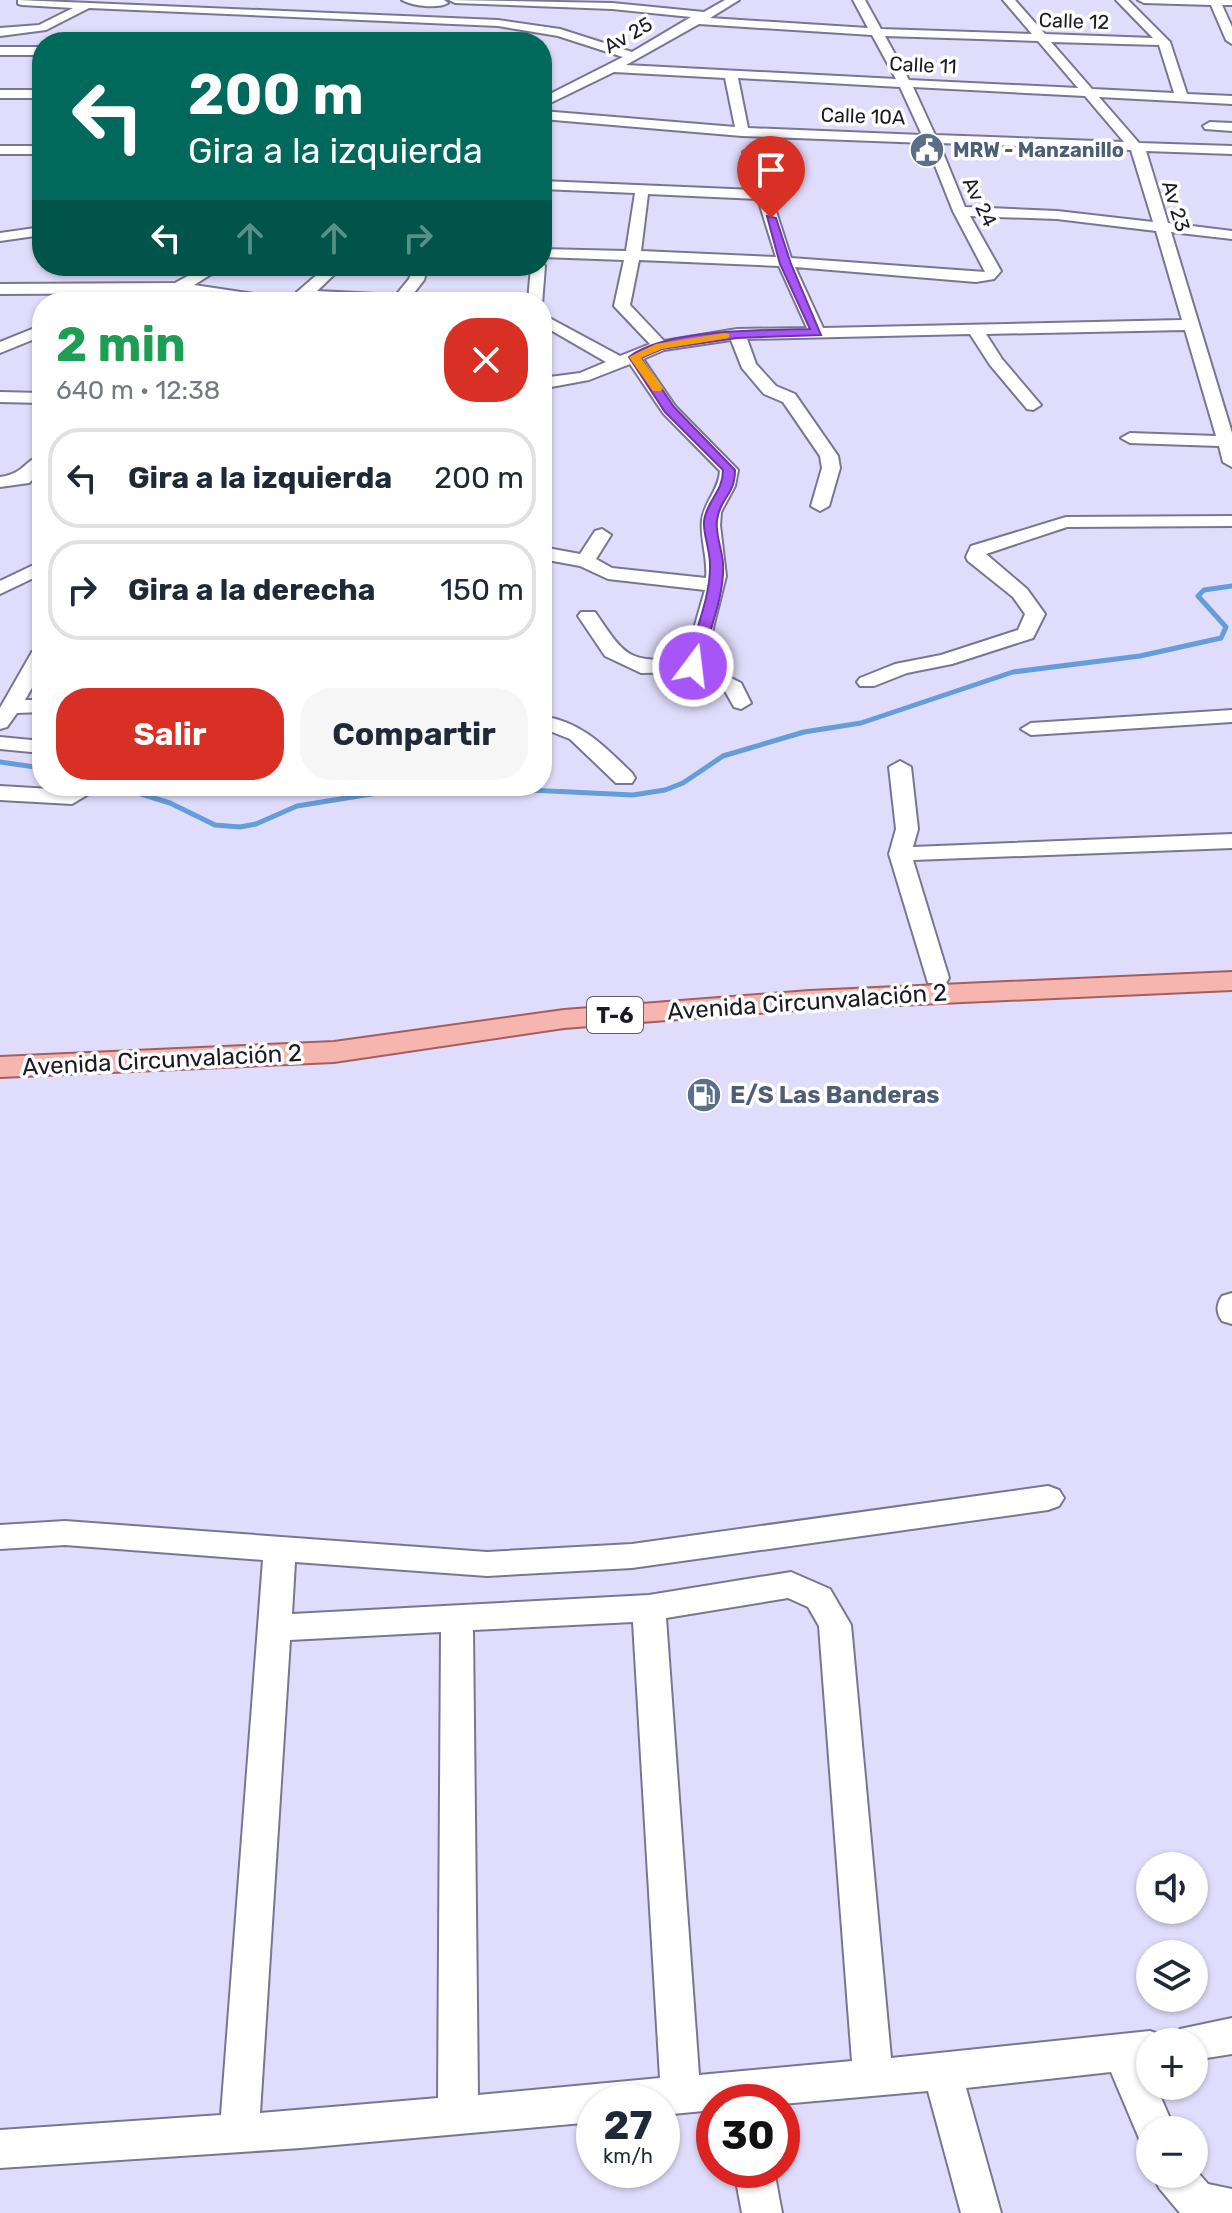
<!DOCTYPE html>
<html lang="es">
<meta charset="utf-8">
<style>
:root{--surface:#fff;--page:#f6f6f7;--text:#1f2937;--muted:#747a83;--line:#e0e1e3;--accent:#d93025}
body{margin:0;font-family:Rubik,sans-serif;background:var(--page);color:var(--text);height:100vh;display:flex;flex-direction:column;font-size:30px;white-space:nowrap}
*{box-sizing:border-box;margin:0}
p{font-size:26px;color:var(--muted)}
.icon{flex:none;width:44px;height:44px;fill:none;stroke:currentColor;stroke-width:2;stroke-linecap:round;stroke-linejoin:round}
.map{position:relative;flex:1;overflow:hidden}
.sheet{position:absolute;left:32px;top:292px;width:520px;height:504px;display:flex;flex-direction:column;background:var(--surface);border-radius:32px;box-shadow:0 2px 6px #0004}
.sheet>*{flex:none}
.hud{position:absolute;left:32px;top:32px;width:520px;height:244px;border-radius:32px;box-shadow:0 2px 6px #0004;background:#00695c;color:#fff;overflow:hidden}
.controls{position:absolute;left:1136px;top:1852px;display:grid;gap:16px}
.controls a{display:grid;place-items:center;width:72px;height:72px;border-radius:50%;background:var(--surface);box-shadow:0 2px 6px #0004;font-size:40px}
.speed{position:absolute;left:576px;top:2084px;display:flex;gap:16px;font-size:40px;font-weight:700;text-align:center}
.speed>*{display:grid;place-content:center;width:104px;height:104px;border-radius:50%;background:var(--surface);box-shadow:0 2px 6px #0004;line-height:1}
.speed small{font-size:20px;font-weight:400}
.speed .limit{border:12px solid #d22;background:#fff;color:#111}
.pin{position:absolute;display:grid;place-items:center;width:68px;height:68px;color:#fff;margin:-82px -34px;border-radius:50% 50% 50% 0;rotate:-45deg;box-shadow:0 0 8px #0007}
.pin .icon{rotate:45deg}
.me{position:absolute;width:88px;margin:-44px;rotate:15deg;stroke-linejoin:round;filter:drop-shadow(0 0 6px #0008)}
.turn{display:flex;align-items:center;gap:28px;height:168px;padding:0 24px;font-size:36px}
.turn .icon{width:104px;height:104px;stroke-width:2.5}
.turn b{display:block;font-size:56px;line-height:68px}
.lanes{display:flex;align-items:center;height:76px;padding:0 24px;background:#0003;justify-content:center;gap:40px;direction:ltr}
.lanes .off{opacity:.35}
.round{display:grid;place-items:center;flex:none;width:84px;height:84px;border-radius:32px;background:var(--page)}
.summary{display:flex;align-items:center;justify-content:space-between;height:136px;padding:0 24px}
h1{font-size:48px;font-weight:700;line-height:60px;color:#1e9e55}
.primary-button{display:flex;gap:16px;margin-top:auto;padding:16px 24px}
.primary-button a{flex:1;height:92px;border-radius:32px;background:var(--accent);color:#fff;font-size:32px;font-weight:700;line-height:92px;text-align:center}
.primary-button a+a{background:var(--page);color:var(--text)}
ul{padding:0;list-style:none}
li{display:flex;align-items:center;gap:24px;height:100px;margin:0 16px 12px;padding:0 8px;border:4px solid var(--line);border-radius:32px}
li div{flex:1}
li b{display:block;font-size:30px}
li em{font-style:normal}
.map>svg:first-child{display:block}
</style>
<div class="map">
<svg width="1232" height="2213" viewBox="0 0 1232 2213">
<rect width="100%" height="100%" fill="#e0dcfb"/>
<g fill="none" stroke-linecap="round" stroke-linejoin="round">
<g stroke="#649dda" stroke-width="5">
<polyline points="0,762 42,768"/>
<polyline points="115,786 170,803 215,825 240,827 256,824 297,806 390,791 468,787 633,795 665,790 683,783 723,756 804,732 861,723 1013,672 1140,656 1221,638 1226,627 1198,596 1204,590 1232,586"/>
</g>
<g stroke="#7a7692" stroke-width="4">
<g id="minor">
<path d="M18,0L498,20L560,29L632,52L691,17L612,9L455,3L449,0L612,3L704,12L725,0H739L710,18L868,28L853,0H865L881,29L1032,34L1003,0H1015L1045,34L1153,38L1116,0H1128L1170,42L1187,94L1232,96V104L1099,97L1139,143L1232,146V154L1146,151L1168,223L1232,231V239L1171,232L1232,433V467L1223,462L1219,446L1130,443L1121,438L1130,433L1216,436L1185,330L986,334L1002,359L1041,405L1033,410L1027,409L990,365L970,334L747,339L756,364L776,386L795,394L838,456L840,468L829,506L820,511L811,506L822,468L820,456L783,402L764,394L742,368L731,340L664,350L643,359L675,406L738,470L735,486L721,512L720,525L726,576L704,664L741,683L751,703L741,709L734,707L725,691L689,672L641,673L605,656L578,616L581,612H595C627,659 627,661 685,660L705,590L608,579L580,566L542,559V547L580,554L595,531L602,529L611,535L596,559L612,568L706,578C708,558 700,539 702,520C704,502 719,490 720,471L663,413L630,364L589,380L551,387L548,392L542,394V378L580,373L606,362L542,325V314L620,356L650,344L614,306L624,260L542,257V249L626,251L635,193L542,189V181L755,190L743,152L750,148L757,152L791,258L985,272L953,211L926,143L742,136L542,119V111L735,127L725,78L614,72L542,107V98L623,57L558,36L498,26L89,8L46,30L0,36V28L39,25L73,8L22,5L18,4ZM699,24L872,35L896,79L626,65ZM885,36L1038,41L1078,88L909,80ZM1051,42L1159,45L1174,93L1092,89ZM738,78L900,87L922,135L748,128ZM913,87L1085,96L1124,142L935,135ZM939,143L1131,150L1153,222L1057,211L965,207ZM648,194L758,199L776,257L641,251ZM970,216L1057,219L1156,231L1182,320L823,328L795,267L976,282L994,279L1001,271ZM639,260L779,266L807,328L737,329L664,341L630,305Z"/>
<path d="M402,0H444L448,3C438,9 412,6 402,0Z"/>
<polygon points="1138,0 1232,0 1232,5 1222,5 1232,27 1232,44 1226,40 1211,5 1144,3"/>
<rect x="0" y="47" width="42" height="8"/>
<rect x="0" y="90" width="42" height="8"/>
<polygon points="1210,122 1232,123 1232,131 1205,129 1203,126"/>
<rect x="0" y="146" width="42" height="8"/>
<polygon points="41,186 42,194 36,193 36,187"/>
<polygon points="42,227 42,235 0,241 0,233"/>
<polygon points="542,263 545,266 542,304 528,302 531,266 542,266"/>
<polygon points="206,266 224,266 194,285 275,297 283,302 245,302 183,293 0,294 0,284 175,283"/>
<polygon points="327,266 343,266 317,291 396,295 409,279 414,266 428,266 424,280 407,302 290,302 297,292"/>
<polygon points="42,325 42,336 0,353 0,342"/>
<polygon points="0,392 42,393 42,403 0,402"/>
<path d="M42,455V470L29,483L0,487V477C26,473 23,461 42,455Z"/>
<polygon points="1232,516 1232,526 1067,527 986,554 1027,589 1045,614 1033,638 952,664 907,673 874,686 860,686 857,682 860,678 895,664 941,655 1018,630 1025,614 1013,597 968,561 966,557 971,546 1066,517"/>
<polygon points="42,561 42,574 0,594 0,581"/>
<polygon points="42,646 42,670 25,700 42,700 42,712 17,713 7,727 0,729 0,708 32,652"/>
<polygon points="1232,710 1232,722 1031,735 1021,729 1031,723"/>
<path d="M542,716C582,722 604,746 632,773L635,778L632,783H616L570,739L542,728Z"/>
<polygon points="0,737 42,741 42,753 0,749"/>
<polygon points="900,761 911,767 918,829 913,847 1232,834 1232,848 913,860 949,978 946,983 928,983 889,854 896,829 889,767"/>
<polygon points="0,786 68,790 75,786 102,786 72,804 0,800"/>
<path d="M1232,1293V1324L1222,1321C1216,1312 1216,1305 1222,1296Z"/>
<path d="M1048,1486L1059,1490L1064,1498L1059,1506L1048,1510L632,1568L487,1576L295,1562L292,1614L649,1595L791,1572L830,1589L851,1625L891,2058L1150,2031L1164,2036L1166,2042H1150V2067H1147L1150,2086H1156L1175,2130H1150V2147L1141,2143L1111,2072L966,2088L1001,2213H961L928,2091L782,2104L714,2102V2110L662,2115V2102H594V2122L301,2148L0,2168V2130L221,2115L263,1560L65,1545L0,1549V1525L65,1521L487,1552L632,1544ZM788,1598L808,1607L819,1626L852,2061L699,2075L666,1618ZM633,1622L660,2078L478,2095L473,1630ZM441,1632L438,2098L260,2113L290,1640Z"/>
<polygon points="1232,2018 1232,2054 1194,2060 1194,2042 1175,2042 1180,2029"/>
<polygon points="1194,2168 1208,2184 1232,2189 1232,2213 1180,2213 1159,2188 1153,2174 1194,2174"/>
<polygon points="734,2170 774,2170 782,2213 742,2213"/>
</g>
</g>
<g stroke="#a55e5c" stroke-width="4">
<polygon id="major" points="1232,972 1232,990 809,1009 564,1028 334,1062 0,1077 0,1057 334,1042 564,1010 809,991"/>
</g>
<use href="#minor" fill="#fff" fill-rule="evenodd"/>
<use href="#major" fill="#f6b5af" fill-rule="evenodd"/>
</g>
<path fill="#a855f7" stroke="#6d37a1" stroke-width="2" d="M767,216L776,218L791,264L821,335L737,338L662,349L641,358L674,407L735,470C735,496 720,497 717,520C715,534 722,549 723,563C725,596 708,634 700,666L693,670L686,666C694,634 711,597 710,564C710,549 703,535 704,521C707,499 723,493 723,470L665,412L629,357C665,329 764,330 810,329L780,264Z"/>
<polygon fill="#f59e0b" points="725,333 729,334 729,338 662,349 641,358 663,388 661,391 653,391 629,357 656,344"/>
<defs>
<g id="civic-disc" transform="scale(1.8)"><circle r="9.5" fill="#5c6f8a" stroke="#fff"/><path d="M-.6-6.5H3V-4.5H.6V-3L4-1V1h2V6H-6V1h2V-1L-.6-3ZM-1.2 2.5V6h2.4V2.5Z" fill="#fff"/></g>
<g id="fuel-disc" transform="scale(1.8)"><circle r="9.5" fill="#5c6f8a" stroke="#fff"/><path d="M-5.5-6h7V0h2V4h1.3V-2.5L3-4.5l.8-.8L6-3V5H2.5V1h-1V6h-7ZM-4.2-4.7v3.2H.2V-4.7Z" fill="#fff"/></g>
</defs>
<g fill-rule="evenodd">
<use href="#civic-disc" x="927" y="150"/>
<use href="#fuel-disc" x="704" y="1095"/>
</g>
<g text-anchor="middle" stroke-width="7" stroke-linejoin="round" paint-order="stroke">
<g font-size="20" fill="#1b1a25" stroke="#fff">
<text transform="translate(1074 21) rotate(2)" y="7">Calle 12</text>
<text transform="translate(628 35) rotate(-30)" y="7">Av 25</text>
<text transform="translate(923 65) rotate(3)" y="7">Calle 11</text>
<text transform="translate(863 116) rotate(2)" y="7">Calle 10A</text>
<text transform="translate(980 202) rotate(64)" y="7">Av 24</text>
<text transform="translate(1176 206) rotate(73)" y="7">Av 23</text>
</g>
<g font-size="20" font-weight="bold" fill="#4e5e75" stroke="#fff" text-anchor="start">
<text x="953" y="157">MRW - Manzanillo</text>
</g>
<rect fill="#fff" stroke="#5f5f66" stroke-width="2" x="587" y="997" width="56" height="36" rx="6"/>
<g font-size="22" font-weight="bold" fill="#1b1a25">
<text x="615" y="1023">T-6</text>
</g>
<g font-size="24" fill="#1b1a25" stroke="#fff">
<text transform="translate(807 1002) rotate(-4)" y="8">Avenida Circunvalación 2</text>
<text transform="translate(162 1060) rotate(-3)" y="8">Avenida Circunvalación 2</text>
</g>
<g font-size="24" font-weight="bold" fill="#4e5e75" stroke="#fff" text-anchor="start">
<text x="730" y="1103">E/S Las Banderas</text>
</g>
</g>
</svg>
<div class="controls">
<a><svg class="icon" aria-label="sound" viewBox="0 0 24 24"><path d="M4 9h4l5-4v14l-5-4H4zM17 9q2 3 0 6"/></svg></a>
<a><svg class="icon" aria-label="layers" viewBox="0 0 24 24"><path d="M12 4l9 5-9 5-9-5zM3 14l9 5 9-5"/></svg></a>
<a>+</a>
<a>−</a>
</div>
<div class="speed"><div>27<small>km/h</small></div><div class="limit">30</div></div>
<div class="pin" style="left:771px;top:218px;background:#d93025"><svg class="icon" aria-label="arrive" viewBox="0 0 24 24"><path d="M6 21V4h12l-3 4 3 4H6"/></svg></div>
<svg class="me" style="left:693px;top:666px" viewBox="-20 -20 40 40"><circle r="17" fill="#a855f7" stroke="#fff" stroke-width="3"/><path d="M0-11L8 9 0 5-8 9z" fill="#fff"/></svg>
<div class="hud">
<div class="turn"><svg class="icon" aria-label="left" viewBox="0 0 24 24"><path d="M17 20v-9H6M10 6l-5 5 5 5"/></svg><div><b>200 m</b>Gira a la izquierda</div></div>
<div class="lanes"><svg class="icon" aria-label="left" viewBox="0 0 24 24"><path d="M17 20v-9H6M10 6l-5 5 5 5"/></svg><svg class="icon off" aria-label="ahead" viewBox="0 0 24 24"><path d="M12 20V5M6 11l6-6 6 6"/></svg><svg class="icon off" aria-label="ahead" viewBox="0 0 24 24"><path d="M12 20V5M6 11l6-6 6 6"/></svg><svg class="icon off" aria-label="right" viewBox="0 0 24 24"><path d="M7 20v-9h11M14 6l5 5-5 5"/></svg></div>
</div>
<section class="sheet">
<div class="summary"><div><h1>2 min</h1><p>640 m · 12:38</p></div><a class="round" style="background:#d93025;color:#fff"><svg class="icon" aria-label="close" viewBox="0 0 24 24"><path d="M6 6l12 12M18 6L6 18"/></svg></a></div>
<ul>
<li><svg class="icon" aria-label="left" viewBox="0 0 24 24"><path d="M17 20v-9H6M10 6l-5 5 5 5"/></svg><div><b>Gira a la izquierda</b></div><em>200 m</em></li>
<li><svg class="icon" aria-label="right" viewBox="0 0 24 24"><path d="M7 20v-9h11M14 6l5 5-5 5"/></svg><div><b>Gira a la derecha</b></div><em>150 m</em></li>
</ul>
<div class="primary-button"><a>Salir</a><a>Compartir</a></div>
</section>
</div>
